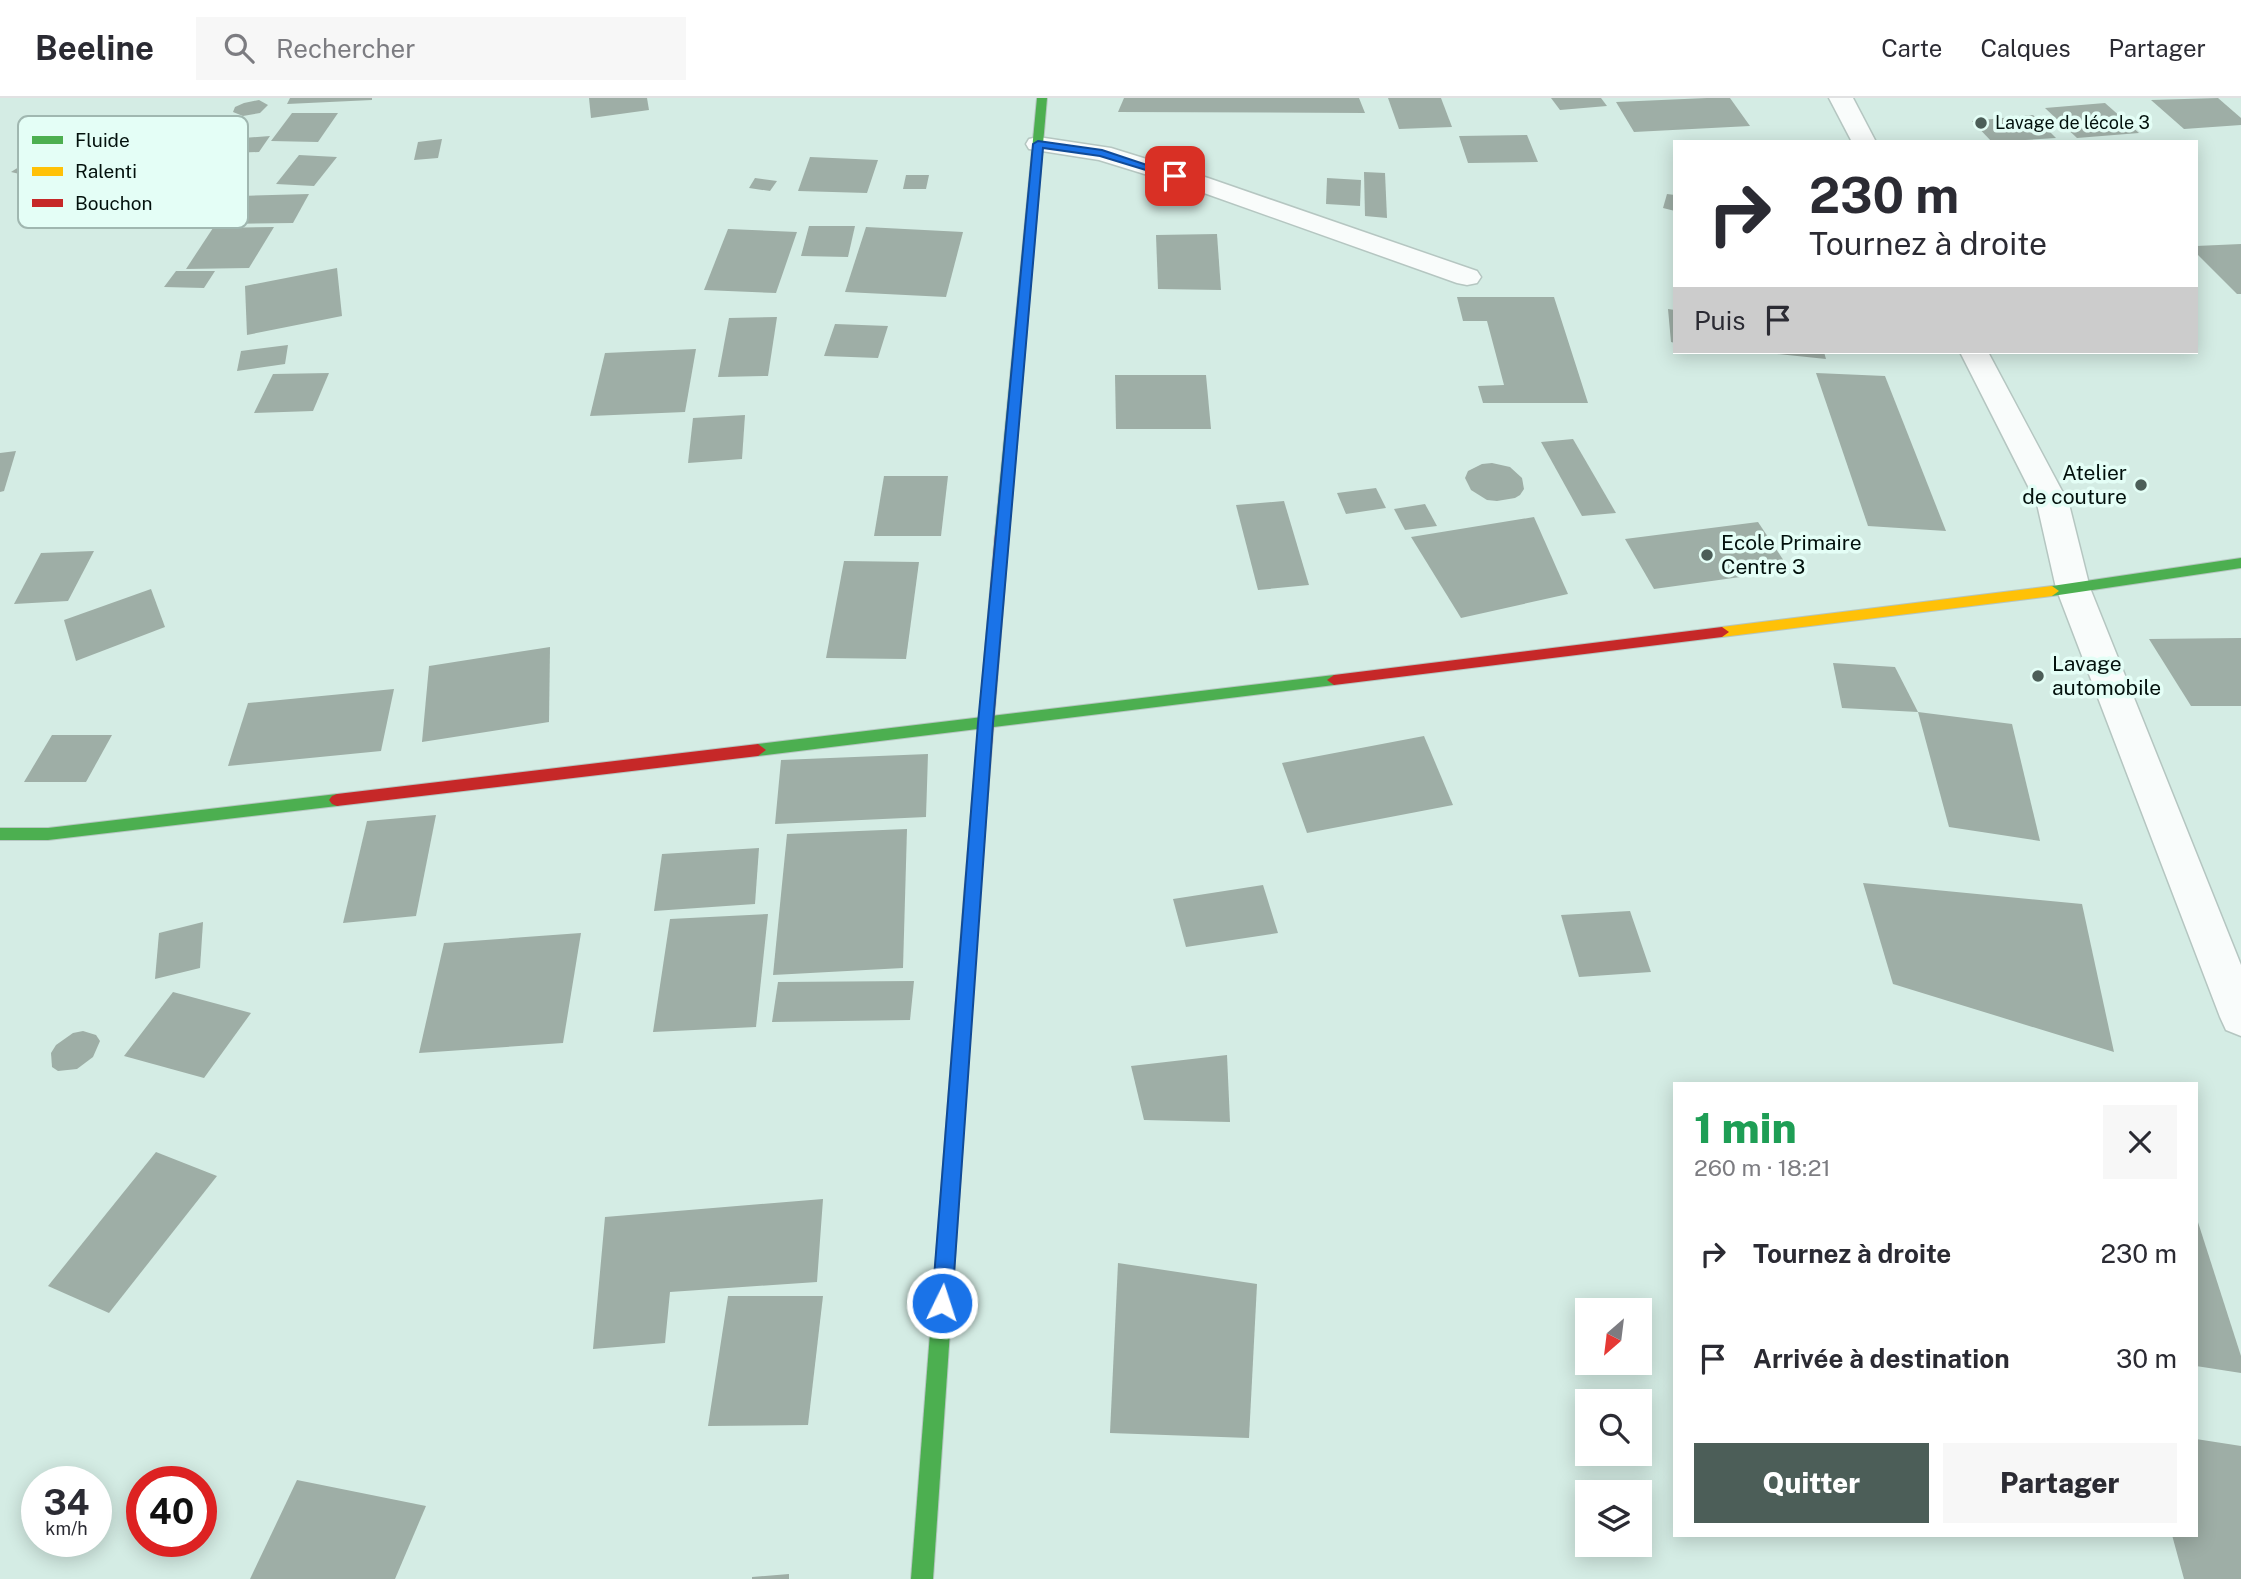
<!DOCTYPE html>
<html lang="fr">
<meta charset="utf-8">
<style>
:root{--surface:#fff;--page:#f7f7f7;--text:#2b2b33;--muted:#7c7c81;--line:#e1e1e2;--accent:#4c5e58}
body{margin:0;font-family:"Public Sans",sans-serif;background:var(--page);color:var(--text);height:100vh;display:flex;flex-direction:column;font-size:26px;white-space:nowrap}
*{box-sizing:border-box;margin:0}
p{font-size:23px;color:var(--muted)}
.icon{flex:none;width:38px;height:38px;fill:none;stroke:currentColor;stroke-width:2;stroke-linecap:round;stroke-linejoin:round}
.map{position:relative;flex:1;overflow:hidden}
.sheet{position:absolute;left:1673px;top:984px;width:525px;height:455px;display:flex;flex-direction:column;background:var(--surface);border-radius:0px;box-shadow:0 4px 18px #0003}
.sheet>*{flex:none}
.guide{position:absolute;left:1673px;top:42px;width:525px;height:214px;border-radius:0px;box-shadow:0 4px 18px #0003;background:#fff;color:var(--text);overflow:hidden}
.needle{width:46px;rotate:208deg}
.buttons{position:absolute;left:1575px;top:1200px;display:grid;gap:14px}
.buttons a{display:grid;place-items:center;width:77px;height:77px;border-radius:0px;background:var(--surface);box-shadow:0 4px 18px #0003;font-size:35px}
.speed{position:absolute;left:21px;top:1368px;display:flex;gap:14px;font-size:35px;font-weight:700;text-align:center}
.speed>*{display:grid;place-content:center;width:91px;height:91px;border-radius:50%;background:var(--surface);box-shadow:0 4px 18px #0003;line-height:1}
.speed small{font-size:18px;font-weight:400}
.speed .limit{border:10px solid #d22;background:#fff;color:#111}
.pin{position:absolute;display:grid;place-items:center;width:60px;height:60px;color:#fff;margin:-30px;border-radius:14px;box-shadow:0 4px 10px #0006}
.me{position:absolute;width:77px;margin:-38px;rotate:4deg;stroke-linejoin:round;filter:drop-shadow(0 0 5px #0008)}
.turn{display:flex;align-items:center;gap:24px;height:147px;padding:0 21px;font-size:32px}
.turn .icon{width:91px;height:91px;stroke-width:2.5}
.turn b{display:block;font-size:49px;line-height:60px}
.then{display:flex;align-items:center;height:66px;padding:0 21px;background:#0003;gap:14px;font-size:26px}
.round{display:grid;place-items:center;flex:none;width:74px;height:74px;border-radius:0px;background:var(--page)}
.summary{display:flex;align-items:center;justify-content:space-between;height:119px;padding:0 21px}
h1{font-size:42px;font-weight:800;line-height:52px;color:#1e9e55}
.action{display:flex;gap:14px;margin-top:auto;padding:14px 21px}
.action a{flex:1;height:80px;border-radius:0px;background:var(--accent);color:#fff;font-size:28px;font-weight:800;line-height:80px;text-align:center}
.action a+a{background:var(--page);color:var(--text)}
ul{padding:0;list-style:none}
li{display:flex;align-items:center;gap:21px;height:105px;padding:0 21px}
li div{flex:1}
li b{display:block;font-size:26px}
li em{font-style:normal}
header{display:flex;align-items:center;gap:42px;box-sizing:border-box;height:98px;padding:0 35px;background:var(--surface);border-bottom:2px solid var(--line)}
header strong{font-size:33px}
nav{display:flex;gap:38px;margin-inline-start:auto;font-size:24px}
.search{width:490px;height:63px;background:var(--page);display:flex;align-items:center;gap:18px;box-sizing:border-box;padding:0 24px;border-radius:0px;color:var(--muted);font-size:26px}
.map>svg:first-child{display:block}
</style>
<header>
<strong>Beeline</strong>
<div class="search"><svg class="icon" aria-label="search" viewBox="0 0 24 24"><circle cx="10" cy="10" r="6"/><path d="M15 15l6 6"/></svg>Rechercher</div>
<nav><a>Carte</a><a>Calques</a><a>Partager</a></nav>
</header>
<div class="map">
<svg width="2241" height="1481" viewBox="0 0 2241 1481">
<rect width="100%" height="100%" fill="#d4ece4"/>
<g fill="#9eaea6">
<polygon points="290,0 372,0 372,2 287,6"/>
<polygon points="589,0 647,0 649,12 591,20"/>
<polygon points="1124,0 1359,0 1365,15 1118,14"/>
<polygon points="1388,0 1441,0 1452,29 1399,31"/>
<polygon points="1551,0 1601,0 1607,8 1560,12"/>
<polygon points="1707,0 1730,0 1750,28 1634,34 1616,4"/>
<polygon points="2218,0 2241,20 2241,27 2184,31 2151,2"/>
<polygon points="259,2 268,7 260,15 243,18 233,14 235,9 244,5"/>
<polygon points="2105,5 2139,35 2077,40 2045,10"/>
<polygon points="292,15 338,15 318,44 271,43"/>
<polygon points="2033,17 2056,40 1992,44 1972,23"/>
<polygon points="1527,37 1538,64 1468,65 1459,38"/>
<polygon points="270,38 259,54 232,55 233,50 216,51 217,42"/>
<polygon points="442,41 438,60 414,62 418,44"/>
<polygon points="299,57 337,59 314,88 276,86"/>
<polygon points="810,59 878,62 867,95 798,93"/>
<polygon points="33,60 63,68 41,81 11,74"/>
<polygon points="1364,74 1385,75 1387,120 1365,118"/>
<polygon points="906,77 929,77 926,91 903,91"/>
<polygon points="755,80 777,83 770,93 749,90"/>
<polygon points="1327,80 1361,82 1360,108 1326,106"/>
<polygon points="309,96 293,125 223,126 241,98"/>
<polygon points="1667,96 1675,97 1675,113 1663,110"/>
<polygon points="809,128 855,128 848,159 801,158"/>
<polygon points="274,129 249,170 186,171 213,130"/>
<polygon points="866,129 963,134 946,199 845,194"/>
<polygon points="728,131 797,134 776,195 704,192"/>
<polygon points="1217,136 1221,192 1158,191 1156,137"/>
<polygon points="2241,146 2241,196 2237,196 2196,155 2196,148"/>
<polygon points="337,170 342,218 247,237 245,188"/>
<polygon points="176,173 215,173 204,190 164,189"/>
<polygon points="1457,199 1554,199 1588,305 1483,305 1478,288 1504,287 1487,223 1463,223"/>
<polygon points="1668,211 1675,212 1675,245 1671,244"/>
<polygon points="777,219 768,278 718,279 729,220"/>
<polygon points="835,226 888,228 878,260 824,258"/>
<polygon points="288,247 285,266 237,273 241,253"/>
<polygon points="696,251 685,314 590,318 605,255"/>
<polygon points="1777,254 1824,254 1826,261 1777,256"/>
<polygon points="329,275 313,313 254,315 273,276"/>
<polygon points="1816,275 1885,278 1946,433 1868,428"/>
<polygon points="1115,277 1206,277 1211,331 1116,331"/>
<polygon points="745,317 742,361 688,365 693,320"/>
<polygon points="1573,341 1616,415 1582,418 1541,344"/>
<polygon points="16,353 4,393 0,394 0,355"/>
<polygon points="1492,365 1510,369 1522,380 1524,391 1520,397 1515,400 1497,403 1487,402 1471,392 1465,380 1468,373 1482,366"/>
<polygon points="884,378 948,378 941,438 874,438"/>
<polygon points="1376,390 1386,410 1346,416 1337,395"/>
<polygon points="1284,403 1309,487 1258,492 1236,407"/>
<polygon points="1425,406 1437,428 1405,432 1394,411"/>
<polygon points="1534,419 1568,496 1461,520 1411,439"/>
<polygon points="1758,424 1790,472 1654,491 1625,441"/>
<polygon points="94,453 68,503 14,506 41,455"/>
<polygon points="844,463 919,464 906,561 826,560"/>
<polygon points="151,491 165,529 76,563 64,522"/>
<polygon points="2241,540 2241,608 2191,608 2149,541"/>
<polygon points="550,549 549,624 422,644 429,568"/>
<polygon points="1833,565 1895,569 1918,614 1842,610"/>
<polygon points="394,591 381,653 228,668 248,605"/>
<polygon points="1918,614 2012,626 2040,743 1949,729"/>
<polygon points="52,637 112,637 86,684 24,684"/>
<polygon points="1424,638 1453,707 1307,735 1282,665"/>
<polygon points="928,656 926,719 775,726 781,662"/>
<polygon points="436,717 416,818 343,825 367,723"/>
<polygon points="907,731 903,870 773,877 787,736"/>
<polygon points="759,750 755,806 654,813 662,756"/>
<polygon points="1863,785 2082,806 2114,954 1893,886"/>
<polygon points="1263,787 1278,835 1186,849 1173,801"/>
<polygon points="1630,813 1651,874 1579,879 1561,817"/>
<polygon points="768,816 756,929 653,934 670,821"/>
<polygon points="203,824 200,870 155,881 159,835"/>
<polygon points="581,835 563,945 419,955 444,845"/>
<polygon points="914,883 910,922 772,924 778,884"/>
<polygon points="173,894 251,915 204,980 124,958"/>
<polygon points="83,933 96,937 100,943 93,959 77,971 58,973 52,969 51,955 56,947 73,935"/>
<polygon points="1227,957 1230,1024 1144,1022 1131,968"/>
<polygon points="156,1054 217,1078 109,1215 48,1188"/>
<polygon points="823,1101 817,1184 670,1194 665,1245 593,1251 605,1119"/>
<polygon points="2196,1118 2241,1258 2241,1275 2196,1268"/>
<polygon points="1118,1165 1257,1186 1249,1340 1110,1335"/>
<polygon points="728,1198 823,1198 808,1327 708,1328"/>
<polygon points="2196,1341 2241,1348 2241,1481 2184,1481 2172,1437 2196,1437"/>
<polygon points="297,1382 426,1408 395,1481 250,1481"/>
<polygon points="789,1476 789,1481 752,1481 752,1479"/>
</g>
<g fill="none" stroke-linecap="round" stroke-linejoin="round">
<g stroke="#b5c6c1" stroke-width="3">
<g id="street">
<polygon points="1829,0 1853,0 1876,44 1852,44"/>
<polygon points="1038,39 1111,50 1208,80 1477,173 1481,179 1477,185 1467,187 1457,185 1190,90 1099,62 1029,51 1026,46 1029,41"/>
<polygon points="1960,254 1988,254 2069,406 2090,490 2241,867 2241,938 2226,932 2220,919 2056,490 2037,406"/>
</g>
</g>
<g stroke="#b5c6c1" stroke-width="2">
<g id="fast">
<polygon points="1037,0 1047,0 1009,436 1002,441 995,436"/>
<polygon points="2241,460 2241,470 2052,498 2045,493 2052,488"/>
<polygon points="1334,577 1341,582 1334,587 758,658 750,652 758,646"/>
<polygon points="337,696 342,698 345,702 342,706 337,708 48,742 0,742 0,730 48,730"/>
<polygon points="972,789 978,791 980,796 933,1481 911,1481 964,796 966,791"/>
</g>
</g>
<g stroke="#b5c6c1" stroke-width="2">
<polygon id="slow" points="2052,488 2059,493 2052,498 1722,539 1715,534 1722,529"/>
</g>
<g stroke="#b5c6c1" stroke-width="2">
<g id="jam">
<polygon points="1002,431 1009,436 980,796 978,801 972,803 966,801 964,796 995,436"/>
<polygon points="1722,529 1729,534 1722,539 1334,587 1327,582 1334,577"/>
<polygon points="758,646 766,652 758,658 337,708 332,706 329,702 332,698 337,696"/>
</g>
</g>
<use href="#street" fill="#f9fcfb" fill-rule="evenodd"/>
<use href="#fast" fill="#4caf50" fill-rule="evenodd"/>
<use href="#slow" fill="#ffc107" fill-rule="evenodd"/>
<use href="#jam" fill="#c62828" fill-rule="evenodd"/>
</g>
<polygon fill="#1a73e8" stroke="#114b97" stroke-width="2" points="1038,43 1102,52 1180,78 1175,81 1100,58 1043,50 993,625 952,1205 949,1212 942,1215 935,1212 932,1205 978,625 1033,46"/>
<g fill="#4c5e58" stroke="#e4fef6" stroke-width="2.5">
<circle cx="1981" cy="25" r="7"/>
<circle cx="2141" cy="387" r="7"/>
<circle cx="1707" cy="457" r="7"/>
<circle cx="2038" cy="578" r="7"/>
</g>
<g text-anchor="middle" stroke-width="7" stroke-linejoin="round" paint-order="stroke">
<g font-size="18" fill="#03110d" stroke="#e4fef6" text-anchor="start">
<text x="1995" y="31">Lavage de lécole 3</text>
</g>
<g font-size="21" fill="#03110d" stroke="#e4fef6" text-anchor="start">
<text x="2127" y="382" text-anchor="end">Atelier<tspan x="2127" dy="24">de couture</tspan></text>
<text x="1721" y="452">Ecole Primaire<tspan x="1721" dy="24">Centre 3</tspan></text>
<text x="2052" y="573">Lavage<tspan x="2052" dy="24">automobile</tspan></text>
</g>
</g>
<rect x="18" y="18" width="230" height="112" rx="10" fill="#e4fef6" stroke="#a0b7b0" stroke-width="2"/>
<rect x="32" y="38" width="31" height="8" fill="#4caf50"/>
<rect x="32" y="69" width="31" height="9" fill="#ffc107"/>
<rect x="32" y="101" width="31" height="8" fill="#c62828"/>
<g font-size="19" fill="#03110d">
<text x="75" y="49">Fluide</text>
<text x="75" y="80">Ralenti</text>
<text x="75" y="112">Bouchon</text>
</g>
</svg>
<div class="buttons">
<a><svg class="needle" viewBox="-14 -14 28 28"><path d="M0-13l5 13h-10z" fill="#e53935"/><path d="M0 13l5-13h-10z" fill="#7c7c81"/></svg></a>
<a><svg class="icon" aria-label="search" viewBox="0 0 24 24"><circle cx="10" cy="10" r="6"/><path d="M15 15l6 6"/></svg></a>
<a><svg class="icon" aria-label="layers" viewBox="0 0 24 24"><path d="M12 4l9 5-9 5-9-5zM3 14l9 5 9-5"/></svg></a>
</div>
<div class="speed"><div>34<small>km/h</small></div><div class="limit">40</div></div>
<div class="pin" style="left:1175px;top:78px;background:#d93025"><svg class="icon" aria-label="arrive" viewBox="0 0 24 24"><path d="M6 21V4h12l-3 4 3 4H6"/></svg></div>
<svg class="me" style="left:942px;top:1205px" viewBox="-20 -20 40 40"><circle r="17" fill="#1a73e8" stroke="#fff" stroke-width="3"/><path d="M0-11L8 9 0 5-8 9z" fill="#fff"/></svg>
<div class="guide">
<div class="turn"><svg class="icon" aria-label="right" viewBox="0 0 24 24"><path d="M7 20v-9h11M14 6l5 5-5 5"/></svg><div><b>230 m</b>Tournez à droite</div></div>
<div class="then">Puis<svg class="icon" aria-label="arrive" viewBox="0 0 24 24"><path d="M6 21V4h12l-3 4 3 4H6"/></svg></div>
</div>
<section class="sheet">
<div class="summary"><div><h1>1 min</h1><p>260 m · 18:21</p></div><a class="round"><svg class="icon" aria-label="close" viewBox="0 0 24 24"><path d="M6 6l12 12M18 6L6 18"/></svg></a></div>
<ul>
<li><svg class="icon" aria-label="right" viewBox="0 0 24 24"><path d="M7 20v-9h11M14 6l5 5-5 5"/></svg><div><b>Tournez à droite</b></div><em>230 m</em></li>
<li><svg class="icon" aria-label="arrive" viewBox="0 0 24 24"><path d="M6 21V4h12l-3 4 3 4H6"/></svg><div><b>Arrivée à destination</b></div><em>30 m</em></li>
</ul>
<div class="action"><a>Quitter</a><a>Partager</a></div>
</section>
</div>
